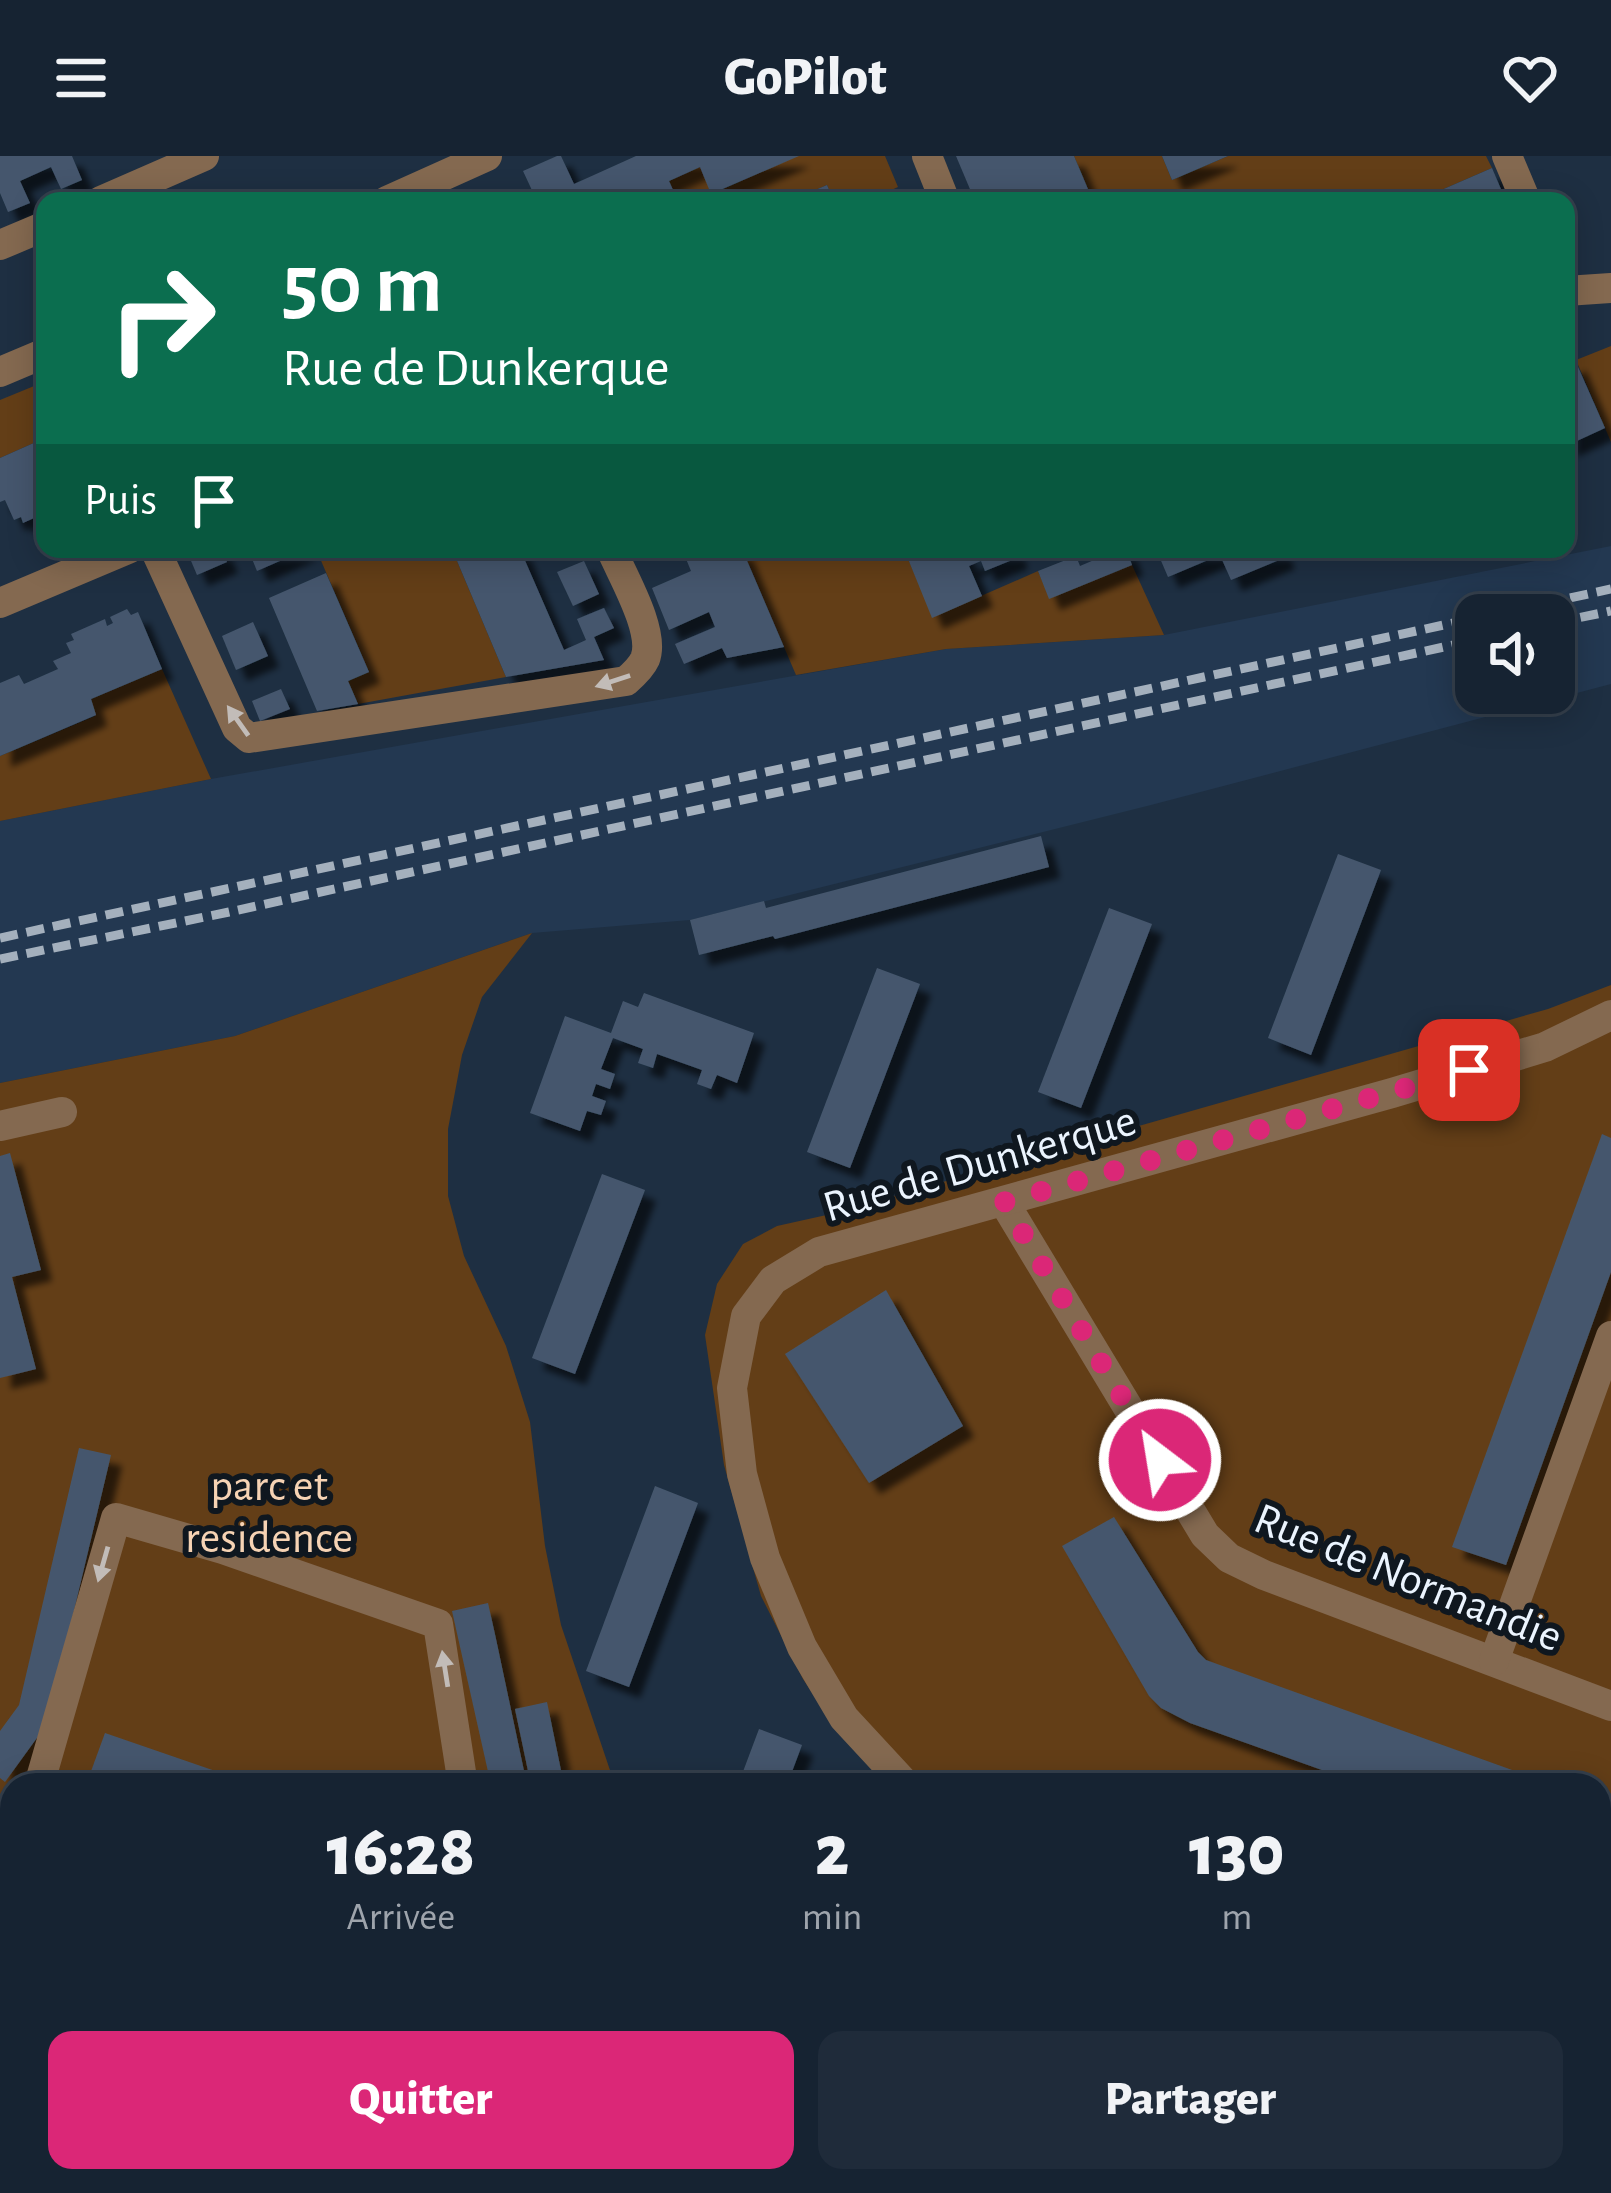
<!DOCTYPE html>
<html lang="fr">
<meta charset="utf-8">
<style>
:root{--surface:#162332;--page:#1f2b3a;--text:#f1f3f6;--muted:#9ea4ac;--line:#35404d;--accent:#db2777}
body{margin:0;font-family:"Alegreya Sans",sans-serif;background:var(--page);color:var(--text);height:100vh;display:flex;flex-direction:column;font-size:45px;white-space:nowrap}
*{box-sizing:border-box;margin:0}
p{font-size:39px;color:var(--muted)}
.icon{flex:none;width:66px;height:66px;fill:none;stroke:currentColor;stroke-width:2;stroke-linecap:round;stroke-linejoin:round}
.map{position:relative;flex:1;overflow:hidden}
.panel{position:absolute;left:0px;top:1617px;width:1611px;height:420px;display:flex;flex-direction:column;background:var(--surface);border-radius:36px 36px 0 0;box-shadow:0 6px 30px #0003,0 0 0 3px var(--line)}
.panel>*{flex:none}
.banner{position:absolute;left:36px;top:36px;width:1539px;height:366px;border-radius:24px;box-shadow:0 6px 30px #0003,0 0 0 3px var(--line);background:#0b6e4f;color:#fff;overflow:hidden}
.fabs{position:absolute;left:1455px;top:438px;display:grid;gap:24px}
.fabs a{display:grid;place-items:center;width:120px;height:120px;border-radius:24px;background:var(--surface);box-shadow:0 6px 30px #0003,0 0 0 3px var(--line);font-size:60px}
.pin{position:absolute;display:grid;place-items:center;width:102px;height:102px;color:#fff;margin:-51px;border-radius:24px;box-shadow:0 6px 18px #0006}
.me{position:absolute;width:132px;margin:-66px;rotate:329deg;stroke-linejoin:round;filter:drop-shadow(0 0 9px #0008)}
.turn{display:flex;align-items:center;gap:42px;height:252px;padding:0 48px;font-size:54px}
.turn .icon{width:156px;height:156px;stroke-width:2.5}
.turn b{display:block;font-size:84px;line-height:102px}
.then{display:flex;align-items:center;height:114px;padding:0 48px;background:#0003;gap:24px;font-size:45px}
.eta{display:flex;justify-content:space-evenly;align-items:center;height:204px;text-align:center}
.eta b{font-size:72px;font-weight:800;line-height:84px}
.cta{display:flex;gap:24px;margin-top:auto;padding:24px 48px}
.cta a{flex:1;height:138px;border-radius:24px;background:var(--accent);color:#fff;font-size:48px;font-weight:800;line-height:138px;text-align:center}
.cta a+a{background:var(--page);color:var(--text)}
header{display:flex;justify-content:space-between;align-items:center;height:156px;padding:0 48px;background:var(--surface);font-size:54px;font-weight:800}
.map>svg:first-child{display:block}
</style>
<header><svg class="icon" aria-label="menu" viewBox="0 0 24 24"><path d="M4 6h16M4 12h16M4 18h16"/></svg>GoPilot<svg class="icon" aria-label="heart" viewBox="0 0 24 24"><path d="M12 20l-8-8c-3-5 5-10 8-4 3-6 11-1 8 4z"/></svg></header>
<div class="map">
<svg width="1611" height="2037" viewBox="0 0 1611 2037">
<defs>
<filter id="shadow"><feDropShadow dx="11" dy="11" stdDeviation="3" flood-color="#0009"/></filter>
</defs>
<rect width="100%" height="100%" fill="#1e2f42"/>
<path fill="#233851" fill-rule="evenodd" d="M1611,390V528L1151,649L690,764L532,777L235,880L0,927V665L211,623L946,493L1164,479ZM1476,459H1554V537H1476Z"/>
<g fill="#633e17">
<polygon points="797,0 885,0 898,31 867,45 834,45 827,29 789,45 678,45 669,25 700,11 712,38"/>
<polygon points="1074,0 1162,0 1172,24 1228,0 1486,0 1492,12 1416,45 1093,45"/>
<polygon points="1611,190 1611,286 1576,204"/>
<polygon points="39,228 45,241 45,282 0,302 0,244"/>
<polygon points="316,393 452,393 506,521 358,548 348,525 369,516"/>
<polygon points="742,393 904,393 933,461 1038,415 1050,442 1132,409 1164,479 946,493 796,519"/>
<polygon points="162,513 211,623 0,665 0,600 95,560 91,543"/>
<polygon points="532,777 482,841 462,899 448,973 448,1040 464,1100 506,1190 530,1266 545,1390 561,1469 615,1629 12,1629 12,1704 0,1700 0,927 235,880"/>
<polygon points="1611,829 1611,2037 1156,2037 1122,2025 1599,2025 1599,1629 886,1629 837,1574 803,1523 761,1440 724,1309 705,1179 717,1128 743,1088 777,1070 831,1058 1548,853"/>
</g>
<g fill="#45576d" filter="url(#shadow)">
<polygon points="0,0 72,0 82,24 61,33 51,11 20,25 30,47 8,56 0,37"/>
<polygon points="557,0 561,0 574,28 636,0 799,0 711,38 700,11 669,25 678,45 537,45 523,15"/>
<polygon points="956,0 1074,0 1093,45 975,45"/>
<polygon points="1162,0 1228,0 1172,24"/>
<polygon points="1492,12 1506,45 1416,45"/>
<polygon points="827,29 834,45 789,45"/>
<polygon points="1575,204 1605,272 1566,290 1566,209"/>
<polygon points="45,282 45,357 23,367 21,361 14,364 5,344 0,346 0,302"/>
<polygon points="186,393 221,393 227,406 197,419"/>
<polygon points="248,393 307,393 257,415"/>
<polygon points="452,393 520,393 564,494 586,484 577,463 604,452 614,472 594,481 604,504 506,521"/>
<polygon points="682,393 742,393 784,491 727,502 722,492 684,508 675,488 715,471 709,456 669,474 652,432 691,415"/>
<polygon points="904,393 962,393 967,404 979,400 976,393 1014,393 1017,402 985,415 981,405 969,410 982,440 932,462"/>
<polygon points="1120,393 1126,393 1132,409 1049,443 1038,415 1076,400 1080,410"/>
<polygon points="1156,393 1280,393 1284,402 1231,424 1220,399 1168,421"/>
<polygon points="584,405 599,438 573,450 557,416"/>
<polygon points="326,417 369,516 348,525 358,548 317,555 269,442"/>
<polygon points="127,453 131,459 138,456 162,513 91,543 96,559 0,600 0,527 19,519 24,528 58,513 53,505 71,497 66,487 74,484 71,478 105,463 107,470 113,467 110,461"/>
<polygon points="253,466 268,500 236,514 222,480"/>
<polygon points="281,533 290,553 260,565 252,545"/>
<polygon points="1041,680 1049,711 775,783 773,780 699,799 690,764 764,745 766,752"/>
<polygon points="1338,698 1381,714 1311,899 1268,882"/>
<polygon points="1109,752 1152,768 1081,952 1038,936"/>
<polygon points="877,812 920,828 850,1012 807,996"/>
<polygon points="644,837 754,877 737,927 717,919 711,933 697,928 702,914 657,898 653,912 638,907 643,893 613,882 601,913 615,918 610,933 596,928 592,940 606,945 601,959 587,955 580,975 530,957 565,860 611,877 623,845 638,851"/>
<polygon points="1602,978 1611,982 1611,1116 1506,1409 1452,1391"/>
<polygon points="10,997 41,1114 12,1121 36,1213 0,1222 0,1000"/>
<polygon points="602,1018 645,1034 575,1218 532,1202"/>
<polygon points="886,1134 963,1270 869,1327 785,1198"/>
<polygon points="79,1292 111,1299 47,1568 5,1626 0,1622 0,1575 19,1549"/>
<polygon points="655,1330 698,1347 629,1531 586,1515"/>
<polygon points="1114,1361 1198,1496 1206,1504 1554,1629 1364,1629 1190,1567 1161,1552 1149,1540 1062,1390"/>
<polygon points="488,1447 496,1483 527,1629 491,1629 452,1455"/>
<polygon points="547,1546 564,1629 531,1629 515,1553"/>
<polygon points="759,1573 802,1589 787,1629 738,1629"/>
<polygon points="105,1577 253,1628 253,1629 86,1629"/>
<polygon points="1599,1644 1611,1649 1611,1717 1599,1713"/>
<polygon points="12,1971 12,2025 99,2025 101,2032 85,2036 83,2031 64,2037 0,2037 0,1975"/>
<polygon points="180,2025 252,2025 256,2037 183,2037"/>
<polygon points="1269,2025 1264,2037 1231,2037 1204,2027 1200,2037 1195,2037 1163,2026"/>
<polygon points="1306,2025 1382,2025 1377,2037 1301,2037"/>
</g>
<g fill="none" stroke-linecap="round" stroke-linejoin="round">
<g stroke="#846950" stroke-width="30">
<polyline points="927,0 945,45"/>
<polyline points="1507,0 1526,45"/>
<polyline points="101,45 204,0"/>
<polyline points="387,45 487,0"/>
<polyline points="0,89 45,70"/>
<polyline points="1566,135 1611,132"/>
<polyline points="0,216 45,197"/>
<path d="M155,393L237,572L249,582L626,525C633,519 641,512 645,503C656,476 622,419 611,393"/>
<polyline points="0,447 128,393"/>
<polyline points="0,970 62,956"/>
<polyline points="1004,1046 1205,1379 1229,1402 1264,1419 1611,1550"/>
<polyline points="1494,1505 1611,1180"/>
<polyline points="39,1629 116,1362 223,1393 438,1468 463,1629"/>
<polyline points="906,1629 844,1562 802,1491 765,1402 742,1318 732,1232 746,1160 773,1124 819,1096 1392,937 1545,891 1611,859"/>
<polyline points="0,1728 12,1698"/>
<polyline points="1028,2025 1061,2037"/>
<polyline points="942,2037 947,2025"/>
</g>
<g stroke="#dba36e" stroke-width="30">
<polyline points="0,1772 12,1776"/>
<polyline points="727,2025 762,2037"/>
</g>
<g stroke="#a4b0bd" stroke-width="9" stroke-dasharray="18 9" stroke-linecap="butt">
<polyline points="1491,459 1611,433"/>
<polyline points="1554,467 1611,455"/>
<polyline points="0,782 1476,462"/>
<polyline points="0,803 229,756 1476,484"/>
</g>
</g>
<defs><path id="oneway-solid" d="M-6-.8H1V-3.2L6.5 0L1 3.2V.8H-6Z" transform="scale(3)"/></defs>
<g fill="#c2bcb8">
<use href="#oneway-solid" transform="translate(613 525) rotate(162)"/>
<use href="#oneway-solid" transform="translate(238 565) rotate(-125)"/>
<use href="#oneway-solid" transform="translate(103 1408) rotate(106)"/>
<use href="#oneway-solid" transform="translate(445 1513) rotate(-99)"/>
</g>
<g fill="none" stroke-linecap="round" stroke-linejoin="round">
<polyline stroke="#db2777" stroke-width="21" stroke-dasharray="0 37.8" points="1160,1304 1004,1046 1469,914"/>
</g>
<g text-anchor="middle" stroke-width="12" stroke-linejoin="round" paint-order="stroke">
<g font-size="45" fill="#ebf4fe" stroke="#0f171f">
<text transform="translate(979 1006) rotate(-16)" y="16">Rue de Dunkerque</text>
<text transform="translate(1409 1420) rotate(22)" y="16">Rue de Normandie</text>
</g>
<g font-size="45" fill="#f6d3b4" stroke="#0f171f">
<text x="269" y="1344">parc et<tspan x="269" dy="52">residence</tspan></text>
</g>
</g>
</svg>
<div class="fabs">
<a><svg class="icon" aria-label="sound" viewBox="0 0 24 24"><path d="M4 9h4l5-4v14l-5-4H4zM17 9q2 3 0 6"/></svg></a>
</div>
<div class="pin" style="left:1469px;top:914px;background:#d93025"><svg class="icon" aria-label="arrive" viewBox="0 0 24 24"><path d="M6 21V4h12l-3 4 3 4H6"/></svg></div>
<svg class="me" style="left:1160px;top:1304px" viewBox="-20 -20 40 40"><circle r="17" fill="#db2777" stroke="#fff" stroke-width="3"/><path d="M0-11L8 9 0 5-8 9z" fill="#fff"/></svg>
<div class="banner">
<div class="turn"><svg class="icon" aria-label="right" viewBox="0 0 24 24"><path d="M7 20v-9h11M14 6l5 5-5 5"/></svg><div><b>50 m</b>Rue de Dunkerque</div></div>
<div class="then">Puis<svg class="icon" aria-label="arrive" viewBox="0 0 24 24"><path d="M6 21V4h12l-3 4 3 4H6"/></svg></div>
</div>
<section class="panel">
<div class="eta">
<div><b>16:28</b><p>Arrivée</p></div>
<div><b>2</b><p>min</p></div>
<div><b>130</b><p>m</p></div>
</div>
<div class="cta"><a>Quitter</a><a>Partager</a></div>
</section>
</div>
